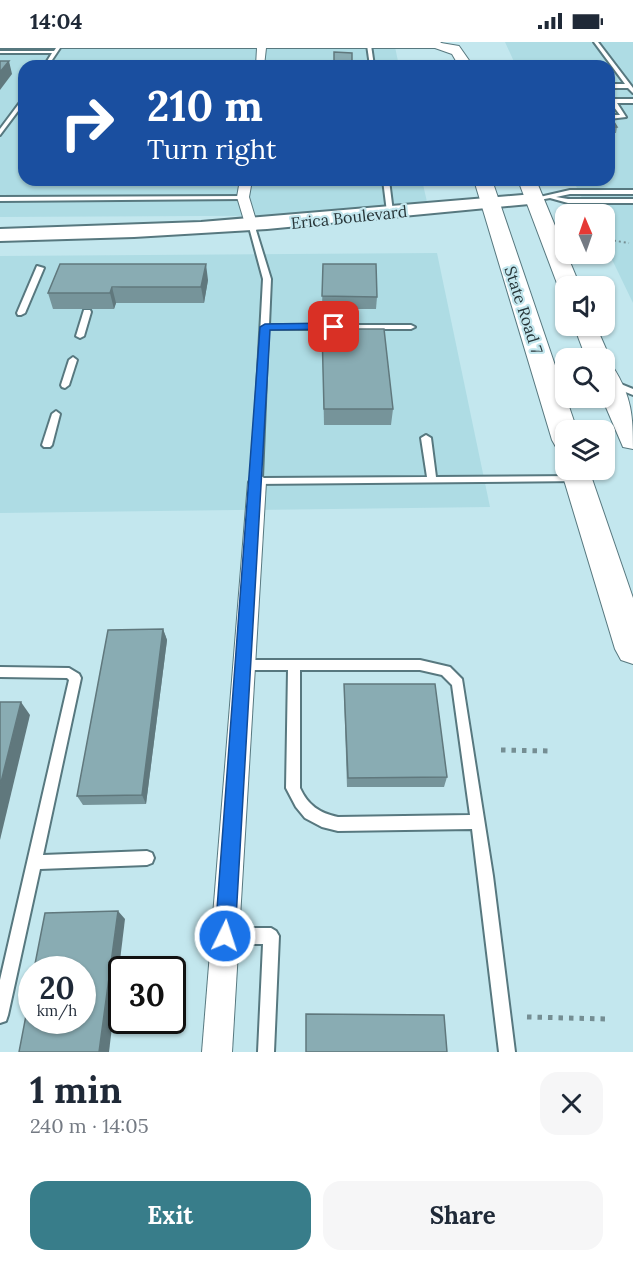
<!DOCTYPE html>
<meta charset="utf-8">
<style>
:root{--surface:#fff;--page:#f6f6f7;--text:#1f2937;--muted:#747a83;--accent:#387d8a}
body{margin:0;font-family:Lora,serif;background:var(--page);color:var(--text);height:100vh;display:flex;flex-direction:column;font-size:22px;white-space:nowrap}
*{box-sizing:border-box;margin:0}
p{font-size:20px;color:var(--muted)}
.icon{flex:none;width:33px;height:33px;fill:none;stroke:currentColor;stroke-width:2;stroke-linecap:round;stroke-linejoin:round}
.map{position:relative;height:1010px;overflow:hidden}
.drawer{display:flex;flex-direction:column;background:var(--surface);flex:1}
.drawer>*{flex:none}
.banner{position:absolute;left:18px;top:18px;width:597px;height:126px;border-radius:18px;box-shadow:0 2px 4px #0004;background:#1a4fa0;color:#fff;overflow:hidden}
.needle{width:39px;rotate:358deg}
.controls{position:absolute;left:555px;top:162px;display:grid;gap:12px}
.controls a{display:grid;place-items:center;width:60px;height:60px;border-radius:12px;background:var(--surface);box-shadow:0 2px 4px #0004;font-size:30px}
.speed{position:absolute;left:18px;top:914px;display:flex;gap:12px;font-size:30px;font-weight:700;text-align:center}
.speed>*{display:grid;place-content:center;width:78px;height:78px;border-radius:50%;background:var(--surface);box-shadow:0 2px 4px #0004;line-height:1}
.speed small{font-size:15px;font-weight:400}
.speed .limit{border:3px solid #111;border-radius:9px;background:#fff;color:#111}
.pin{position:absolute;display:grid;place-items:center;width:51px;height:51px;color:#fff;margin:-26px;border-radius:12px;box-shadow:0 3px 9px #0006}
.me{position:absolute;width:66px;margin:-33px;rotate:4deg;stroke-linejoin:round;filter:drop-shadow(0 0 4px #0008)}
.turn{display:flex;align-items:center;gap:21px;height:126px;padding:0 30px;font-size:27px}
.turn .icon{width:78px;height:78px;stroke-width:2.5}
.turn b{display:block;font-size:42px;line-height:51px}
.round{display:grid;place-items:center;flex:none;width:63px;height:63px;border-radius:18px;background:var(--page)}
.head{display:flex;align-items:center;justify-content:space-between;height:102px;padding:0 30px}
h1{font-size:36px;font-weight:700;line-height:45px}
.cta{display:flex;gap:12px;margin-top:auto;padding:12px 30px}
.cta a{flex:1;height:69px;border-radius:18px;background:var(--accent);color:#fff;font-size:24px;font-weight:700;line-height:69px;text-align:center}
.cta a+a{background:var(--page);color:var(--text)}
.status{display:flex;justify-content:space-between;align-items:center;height:42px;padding:0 30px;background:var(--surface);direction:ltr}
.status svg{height:16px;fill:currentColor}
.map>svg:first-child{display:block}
</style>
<div class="status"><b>14:04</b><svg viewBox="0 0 49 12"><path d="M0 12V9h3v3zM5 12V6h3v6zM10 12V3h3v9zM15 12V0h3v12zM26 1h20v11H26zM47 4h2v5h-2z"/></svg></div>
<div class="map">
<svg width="633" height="1010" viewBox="0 0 633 1010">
<rect width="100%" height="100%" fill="#c3e7ee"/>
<g fill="#aedce4">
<polygon points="0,0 394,0 399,24 24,24 24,138 422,138 430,173 0,175"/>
<polygon points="505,0 633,0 633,261 605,203 604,172 590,172 573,138 609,138 609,24 516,24"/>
<polygon points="437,211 490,465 0,471 0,214"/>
</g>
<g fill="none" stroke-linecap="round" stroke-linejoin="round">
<g stroke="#57787f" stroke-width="4">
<g id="lane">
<polygon points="60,0 64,0 48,24 44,24 52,11 0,11 0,9 54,9"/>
<polygon points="594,0 598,0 633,46 633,51 628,46 609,46 609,42 625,42"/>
<polygon points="369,2 371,3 374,24 370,24 367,3"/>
<polygon points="24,55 24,61 0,93 0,87"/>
<polygon points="609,57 633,57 633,61 617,61 626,75 609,77 609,73 620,73 611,61 609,61"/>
<polygon points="383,138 389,138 393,170 390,172 387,170"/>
<polygon points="570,148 633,148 633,152 570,152 556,155 568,157 633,157 633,161 568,161 550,156 534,159 531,157"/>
<polygon points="245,154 245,156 243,157 0,159 0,155"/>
<polygon points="252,183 255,185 271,237 269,283 411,283 415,285 411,287 268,287 262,436 427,435 421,396 426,393 431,396 436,435 578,434 583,437 581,439 254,442 252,440 263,237 249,185"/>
<polygon points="37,224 44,226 25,271 21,273 18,273 17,271"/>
<polygon points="84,268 90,268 91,270 84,294 80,296 76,294"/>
<polygon points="73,315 77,318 69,343 65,346 62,345 61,343 69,318"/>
<polygon points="611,338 633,347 633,353 608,343 607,341"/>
<polygon points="56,369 60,372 52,403 50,405 44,405 42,403 52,372"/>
<path d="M244,618H420L450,625L462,637L493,834L515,1010H499L472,787L338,789L322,785L305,776L296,765L286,746L288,628H244L240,627L238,623L240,619ZM300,628H420L442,633L452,643L470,773L338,775C319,771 308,763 300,746Z"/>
<polygon points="0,625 69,626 79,632 81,636 43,813 147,809 152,811 154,816 152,821 147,823 40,827 8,973 6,979 0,981 0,938 69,638 67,636 0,635"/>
<polygon points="225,886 271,886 276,889 279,894 274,1010 258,1010 263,902 225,902 220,899 217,894 220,889"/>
</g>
</g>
<g stroke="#57787f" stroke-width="2">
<g id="street">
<polygon points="0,0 440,0 444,3 440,6 266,6 264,24 256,24 257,6 0,6"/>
<polygon points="240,138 252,138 249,155 258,185 256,188 252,189 246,185 237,155"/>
<polygon points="257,433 263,435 266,440 232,1010 202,1010 248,440 251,435"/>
</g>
</g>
<g stroke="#57787f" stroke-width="4">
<polygon id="secondary" points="534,152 543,157 540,161 267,187 134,195 0,199 0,187 201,180"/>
</g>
<g stroke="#57787f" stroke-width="2">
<g id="primary">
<polygon points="435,0 459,4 473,24 459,24 452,12 435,6"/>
<polygon points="474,138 492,138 577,388 566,388 566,407 556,405 552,398"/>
<polygon points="518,138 536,138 580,244 566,244 566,250 558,244"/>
<polygon points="574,284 596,284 610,316 607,321 604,322 604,316 586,316"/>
<path d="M604,323L613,325C632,355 633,374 633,407L623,405L602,356H604Z"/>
<polygon points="566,421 566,428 589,428 633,556 633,622 621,618 615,607 561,428"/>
</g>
</g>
<polyline stroke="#758e93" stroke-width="2" stroke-dasharray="2 3" stroke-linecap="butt" points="604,197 629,201"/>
<g stroke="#758e93" stroke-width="5" stroke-dasharray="4.5 6" stroke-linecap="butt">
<polyline points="501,708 551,709"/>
<polyline points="527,975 609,977"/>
</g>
<use href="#lane" fill="#fff" fill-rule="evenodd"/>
<use href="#street" fill="#fff" fill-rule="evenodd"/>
<use href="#secondary" fill="#fff" fill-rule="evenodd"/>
<use href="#primary" fill="#fff" fill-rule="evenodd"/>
</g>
<g fill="#76949a">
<polygon points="609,72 617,85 616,91 609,91"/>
<polygon points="323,222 377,255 376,267 322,267"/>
<polygon points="208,238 204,261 116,261 114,267 53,267 48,251"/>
<polygon points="322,287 393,367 391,383 324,383"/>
<polygon points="163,587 167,598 146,762 83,763 77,754"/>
<polygon points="344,642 447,735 444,745 347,745 344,653"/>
</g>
<g fill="#60787d">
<polygon points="9,19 12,32 0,48 0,30"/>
<polygon points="206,222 208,238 204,261 201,245"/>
<polygon points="112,245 116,261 114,267 110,251"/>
<polygon points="163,587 167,598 146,762 142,753"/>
<polygon points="21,660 30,673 0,798 0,744"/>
<polygon points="118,869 125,877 109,1010 99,1010"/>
</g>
<g fill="#89acb3" stroke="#60787d" stroke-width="1.5">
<polygon points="334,10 352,11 352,24 334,24"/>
<polygon points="0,19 9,19 0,30"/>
<polygon points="609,72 617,85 609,85"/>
<polygon points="60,222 206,222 201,245 112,245 110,251 48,251"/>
<polygon points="323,222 376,222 377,255 322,254"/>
<polygon points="322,287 384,287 393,367 324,367"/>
<polygon points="163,587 142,753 77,754 108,588"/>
<polygon points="344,642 435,642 447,735 348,736"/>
<polygon points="0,660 21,660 0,744"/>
<polygon points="118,869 99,1010 19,1010 32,942 32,978 82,978 82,927 34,927 45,871"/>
<polygon points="306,972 444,973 447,1010 306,1010"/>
</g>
<polygon fill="#1a73e8" stroke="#114b97" stroke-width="1.5" points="334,281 338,282 338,287 270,288 235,894 232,901 225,904 218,901 215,894 260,285 265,282"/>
<g text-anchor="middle" stroke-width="4.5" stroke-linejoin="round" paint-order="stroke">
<g font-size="16" fill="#273538" stroke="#c3e7ee">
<text transform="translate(349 175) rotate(-6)" y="6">Erica Boulevard</text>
<text transform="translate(524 268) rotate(72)" y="6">State Road 7</text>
</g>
</g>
</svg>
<div class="controls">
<a><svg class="needle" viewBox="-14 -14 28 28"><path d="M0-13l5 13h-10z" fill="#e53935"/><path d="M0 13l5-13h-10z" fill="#747a83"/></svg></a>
<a><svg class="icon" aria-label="sound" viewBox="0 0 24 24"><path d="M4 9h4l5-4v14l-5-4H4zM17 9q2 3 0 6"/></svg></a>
<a><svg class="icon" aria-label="search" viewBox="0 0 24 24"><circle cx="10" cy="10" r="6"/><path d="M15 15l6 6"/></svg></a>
<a><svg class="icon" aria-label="layers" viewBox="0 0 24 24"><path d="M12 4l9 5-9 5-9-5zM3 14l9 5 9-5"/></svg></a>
</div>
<div class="speed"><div>20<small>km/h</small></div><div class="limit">30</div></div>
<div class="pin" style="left:334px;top:285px;background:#d93025"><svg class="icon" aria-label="arrive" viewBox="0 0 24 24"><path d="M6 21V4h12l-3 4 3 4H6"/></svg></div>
<svg class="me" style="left:225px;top:894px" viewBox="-20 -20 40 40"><circle r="17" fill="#1a73e8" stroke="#fff" stroke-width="3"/><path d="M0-11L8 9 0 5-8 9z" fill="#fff"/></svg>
<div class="banner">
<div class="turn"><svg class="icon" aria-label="right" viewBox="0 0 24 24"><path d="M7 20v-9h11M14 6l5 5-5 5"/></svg><div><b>210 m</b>Turn right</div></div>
</div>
</div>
<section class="drawer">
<div class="head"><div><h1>1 min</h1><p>240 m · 14:05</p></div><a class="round"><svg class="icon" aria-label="close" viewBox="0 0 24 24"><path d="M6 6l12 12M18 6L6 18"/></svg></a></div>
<div class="cta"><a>Exit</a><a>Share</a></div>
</section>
